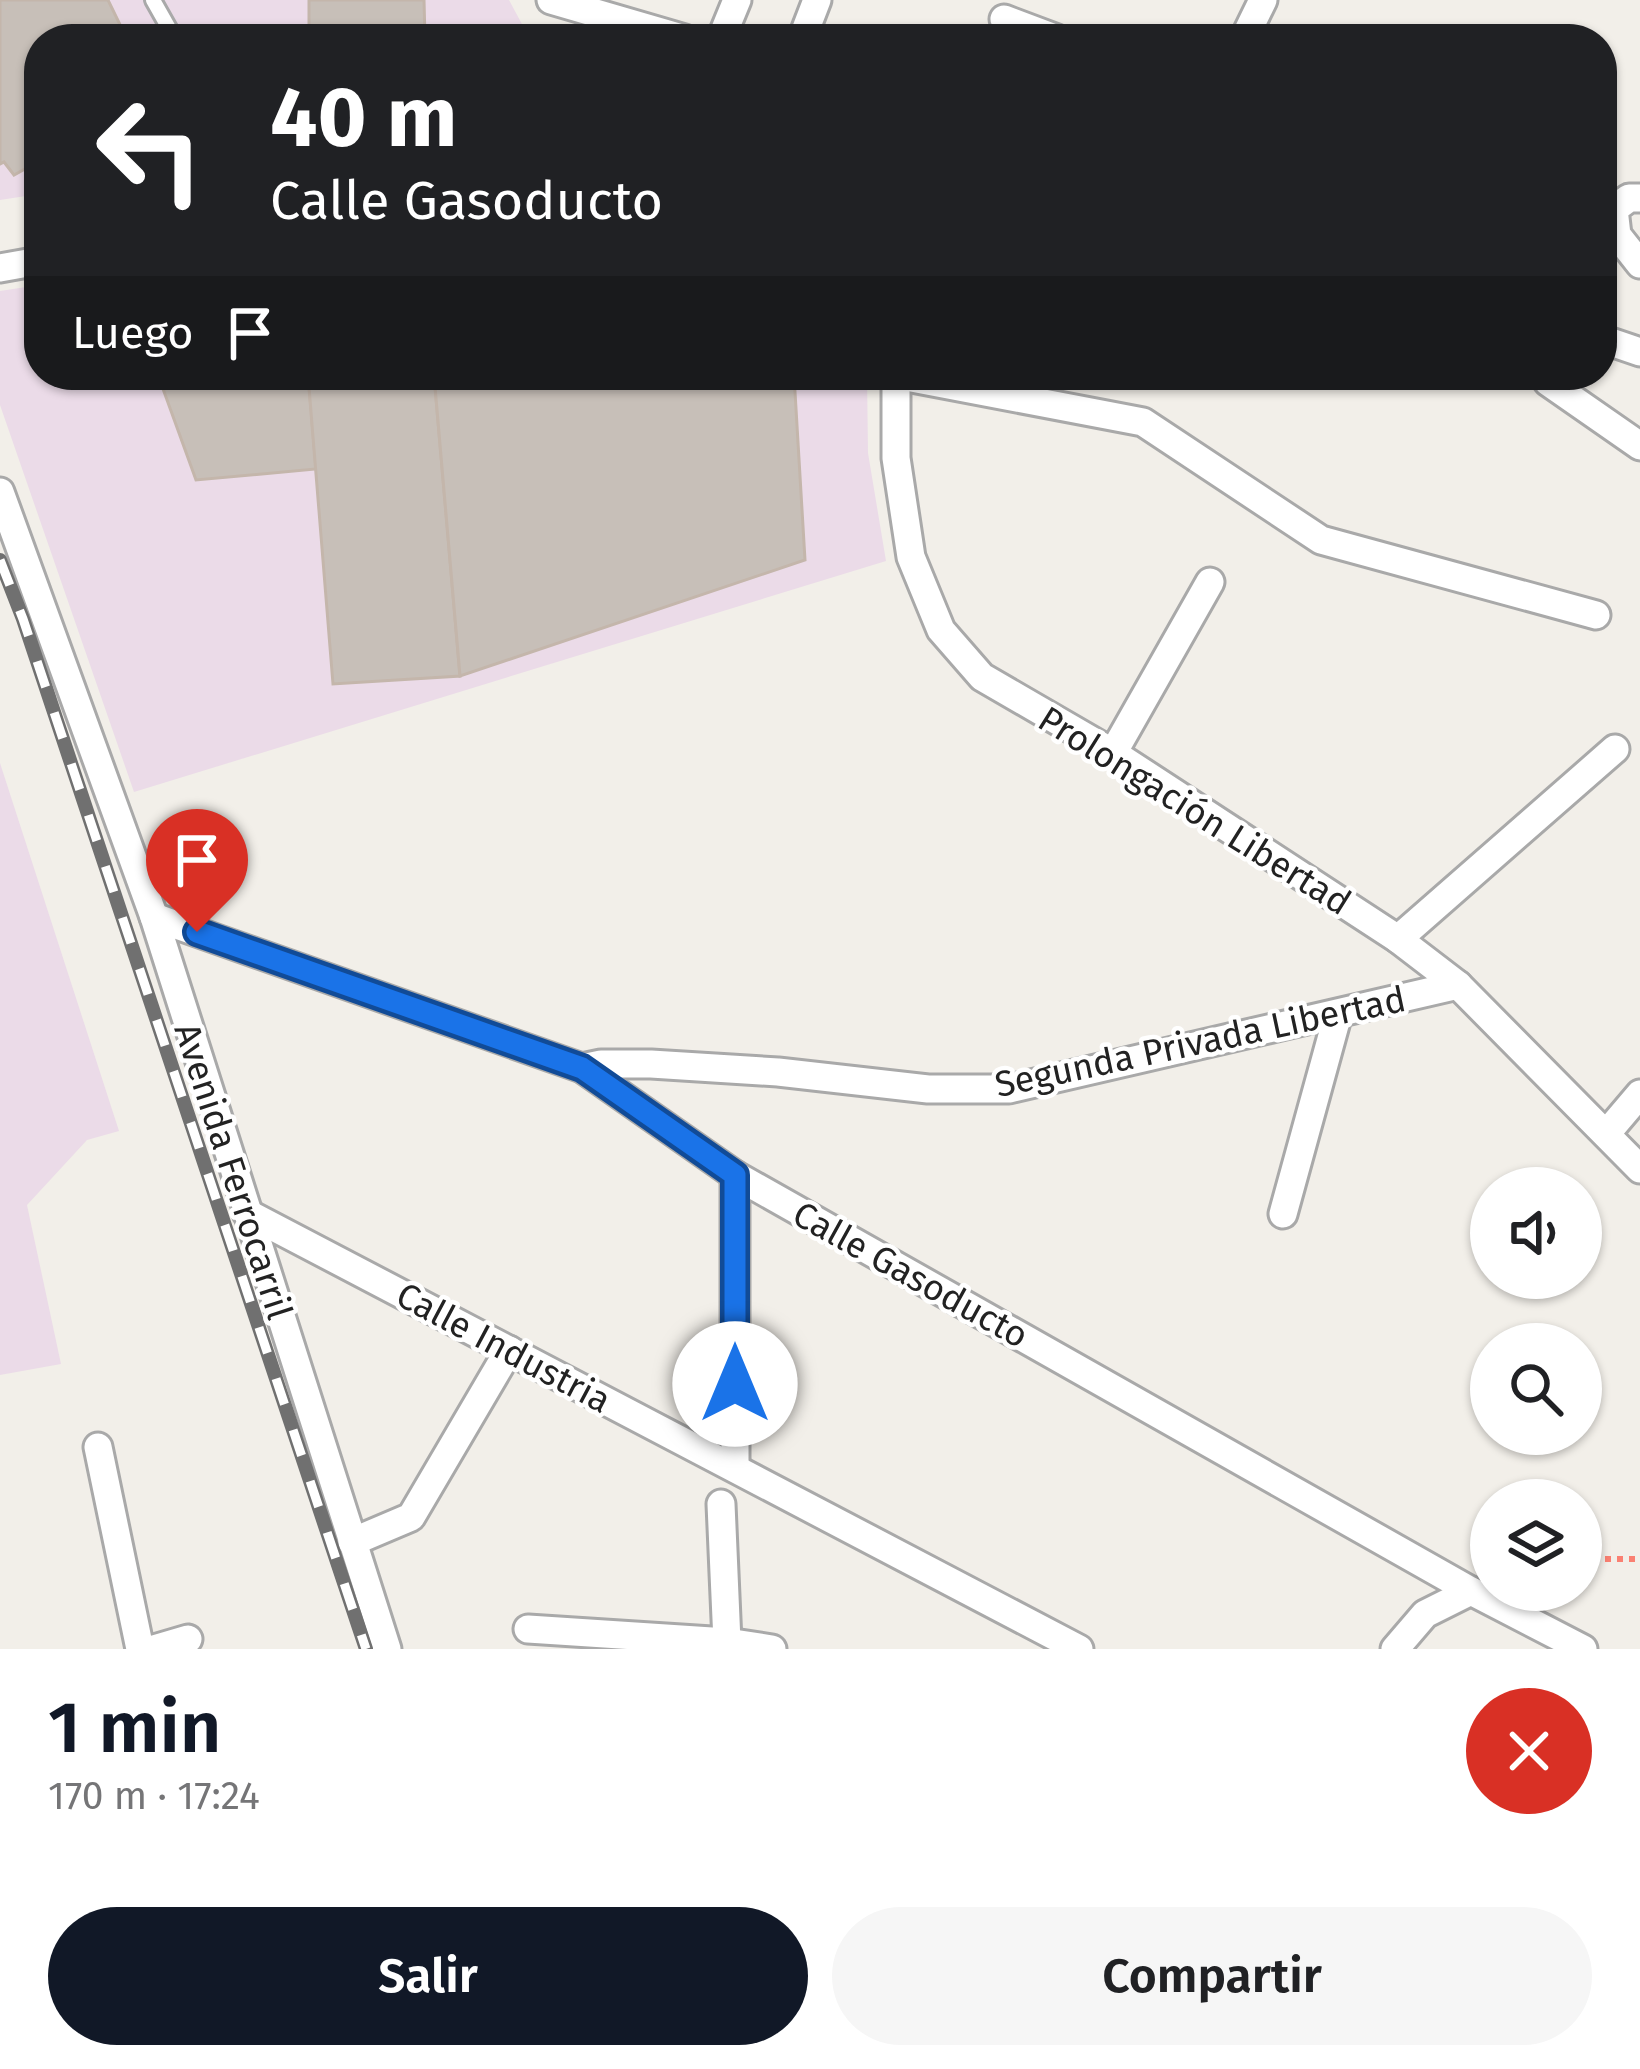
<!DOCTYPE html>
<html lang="es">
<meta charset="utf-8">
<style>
:root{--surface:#fff;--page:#f6f6f6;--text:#202124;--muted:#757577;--accent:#111827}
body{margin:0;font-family:"Fira Sans",sans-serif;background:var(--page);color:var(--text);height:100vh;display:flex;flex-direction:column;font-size:45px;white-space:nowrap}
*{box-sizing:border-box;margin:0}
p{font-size:39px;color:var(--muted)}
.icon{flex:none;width:66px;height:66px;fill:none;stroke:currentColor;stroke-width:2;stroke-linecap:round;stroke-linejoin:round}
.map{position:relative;height:1649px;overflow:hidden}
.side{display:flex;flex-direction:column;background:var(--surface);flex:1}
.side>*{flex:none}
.banner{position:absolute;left:24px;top:24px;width:1593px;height:366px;border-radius:48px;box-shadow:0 3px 9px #0004;background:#202124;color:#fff;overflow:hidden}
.tools{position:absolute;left:1470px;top:1167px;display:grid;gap:24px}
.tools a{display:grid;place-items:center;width:132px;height:132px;border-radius:50%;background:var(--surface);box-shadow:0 3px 9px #0004;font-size:60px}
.pin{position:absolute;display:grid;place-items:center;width:102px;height:102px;color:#fff;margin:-123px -51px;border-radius:50% 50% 50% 0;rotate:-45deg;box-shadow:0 0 12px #0007}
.pin .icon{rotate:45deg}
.me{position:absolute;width:132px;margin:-66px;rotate:0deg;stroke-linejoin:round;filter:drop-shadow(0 0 9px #0008)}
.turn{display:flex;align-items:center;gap:42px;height:252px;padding:0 48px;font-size:54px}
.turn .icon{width:156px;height:156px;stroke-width:2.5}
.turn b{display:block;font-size:84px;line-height:102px}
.then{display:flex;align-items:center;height:114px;padding:0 48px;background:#0003;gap:24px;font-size:45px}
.round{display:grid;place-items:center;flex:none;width:126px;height:126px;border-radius:63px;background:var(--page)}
.overview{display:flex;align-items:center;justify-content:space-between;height:204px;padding:0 48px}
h1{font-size:72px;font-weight:600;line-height:90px;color:var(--accent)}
.primary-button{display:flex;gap:24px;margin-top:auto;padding:24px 48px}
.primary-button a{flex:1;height:138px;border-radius:72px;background:var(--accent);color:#fff;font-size:48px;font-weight:600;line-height:138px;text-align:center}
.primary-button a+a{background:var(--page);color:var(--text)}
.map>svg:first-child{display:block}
</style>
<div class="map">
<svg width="1640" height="1649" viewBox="0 0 1640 1649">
<rect width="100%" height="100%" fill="#f2efe9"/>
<g fill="#ebdbe8">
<polygon points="0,0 509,0 530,39 39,39 39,194 0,200"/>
<polygon points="39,285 39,375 867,375 868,453 886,561 134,792 0,405 0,291"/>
<polygon points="0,763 119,1131 87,1140 27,1205 61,1364 0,1375"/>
</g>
<g fill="#c7bfb8" stroke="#c4b6ab" stroke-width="3">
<polygon points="0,0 108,0 127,39 39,39 39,161 14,175 4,162 0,164"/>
<polygon points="309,0 424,0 425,39 309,39"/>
<polygon points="158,375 308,375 316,469 196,480"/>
<polygon points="308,375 434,375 460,676 333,684"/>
<polygon points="434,375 794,375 805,560 460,676"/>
</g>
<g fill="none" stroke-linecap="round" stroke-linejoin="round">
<g stroke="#a9a9a9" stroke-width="20">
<polyline id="lane" points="153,0 175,39"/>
</g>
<g stroke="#a9a9a9" stroke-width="33">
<g id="street">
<polyline points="551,0 685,39"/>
<polyline points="1004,19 1057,39"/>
<polyline points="721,39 737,0"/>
<polyline points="802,39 817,0"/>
<polyline points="1244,39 1263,0"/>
<polyline points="1640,198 1629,198 1614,209 1617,235 1640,264"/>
<polyline points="0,268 39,261"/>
<polyline points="1602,339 1640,352"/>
<polyline points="896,375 896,458 911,557 941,630 982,677 1113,753 1398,939 1458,985 1640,1169"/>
<polyline points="896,375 1143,422 1321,540 1596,615"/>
<polyline points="1543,375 1548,382 1640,446"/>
<polyline points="0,492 154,917 387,1649"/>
<polyline points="1113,753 1210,582"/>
<polyline points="154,917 582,1068 735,1175 1471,1591 1583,1649"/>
<polyline points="1398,939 1615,749"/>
<polyline points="582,1068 601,1064 651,1064 778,1072 928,1089 1009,1089 1458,985"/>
<polyline points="1606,1134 1640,1094"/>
<polyline points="247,1213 1079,1649"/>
<polyline points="1283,1214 1338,1014"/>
<polyline points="98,1447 140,1649"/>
<polyline points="735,1467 735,1175"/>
<polyline points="721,1504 727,1642"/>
<polyline points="352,1542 411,1517 509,1350"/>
<polyline points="528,1629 727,1642 772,1649"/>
<polyline points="154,1649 188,1639"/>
<polyline points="1395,1649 1425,1614 1471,1591"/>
</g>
</g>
<polyline stroke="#fa8072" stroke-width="6" stroke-dasharray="6 6" stroke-linecap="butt" points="1581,1559 1640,1559"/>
<use href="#lane" stroke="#fff" stroke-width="14"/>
<use href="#street" stroke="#fff" stroke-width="27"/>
<g stroke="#707070" stroke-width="14">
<polyline id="rail" points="0,560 23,619 366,1649"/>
</g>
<use href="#rail" stroke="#fff" stroke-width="9" stroke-dasharray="27" stroke-linecap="butt"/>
</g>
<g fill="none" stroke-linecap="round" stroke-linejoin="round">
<g stroke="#114b97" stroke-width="30">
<polyline id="route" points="197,932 582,1068 735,1175 735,1384"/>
</g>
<use href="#route" stroke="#1a73e8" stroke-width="21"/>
</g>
<g text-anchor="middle" stroke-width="9" stroke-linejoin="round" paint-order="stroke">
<g font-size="36" fill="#222" stroke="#fff">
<text transform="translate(1195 810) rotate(32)" y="13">Prolongación Libertad</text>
<text transform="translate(1200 1041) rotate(-12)" y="13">Segunda Privada Libertad</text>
<text transform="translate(234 1171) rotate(72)" y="13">Avenida Ferrocarril</text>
<text transform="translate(911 1274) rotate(29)" y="13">Calle Gasoducto</text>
<text transform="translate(504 1347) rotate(28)" y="13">Calle Industria</text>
</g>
</g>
</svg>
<div class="tools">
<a><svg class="icon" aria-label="sound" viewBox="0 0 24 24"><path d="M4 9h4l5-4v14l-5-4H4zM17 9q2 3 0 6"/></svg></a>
<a><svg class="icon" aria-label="search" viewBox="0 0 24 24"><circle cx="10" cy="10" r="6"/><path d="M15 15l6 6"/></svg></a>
<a><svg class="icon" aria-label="layers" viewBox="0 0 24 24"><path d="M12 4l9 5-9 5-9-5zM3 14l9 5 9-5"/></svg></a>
</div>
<div class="pin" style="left:197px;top:932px;background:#d93025"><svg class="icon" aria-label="arrive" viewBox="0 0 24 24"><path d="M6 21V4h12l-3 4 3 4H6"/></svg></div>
<svg class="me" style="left:735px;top:1384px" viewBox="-20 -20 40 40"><circle r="19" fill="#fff"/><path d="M0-13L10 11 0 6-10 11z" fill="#1a73e8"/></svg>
<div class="banner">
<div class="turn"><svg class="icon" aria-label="left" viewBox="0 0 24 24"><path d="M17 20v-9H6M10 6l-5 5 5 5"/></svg><div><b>40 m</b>Calle Gasoducto</div></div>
<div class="then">Luego<svg class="icon" aria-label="arrive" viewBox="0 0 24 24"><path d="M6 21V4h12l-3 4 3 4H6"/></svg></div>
</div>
</div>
<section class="side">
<div class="overview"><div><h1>1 min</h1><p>170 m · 17:24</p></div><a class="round" style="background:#d93025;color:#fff"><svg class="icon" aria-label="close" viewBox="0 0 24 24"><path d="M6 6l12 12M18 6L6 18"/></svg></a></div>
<div class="primary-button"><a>Salir</a><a>Compartir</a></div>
</section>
